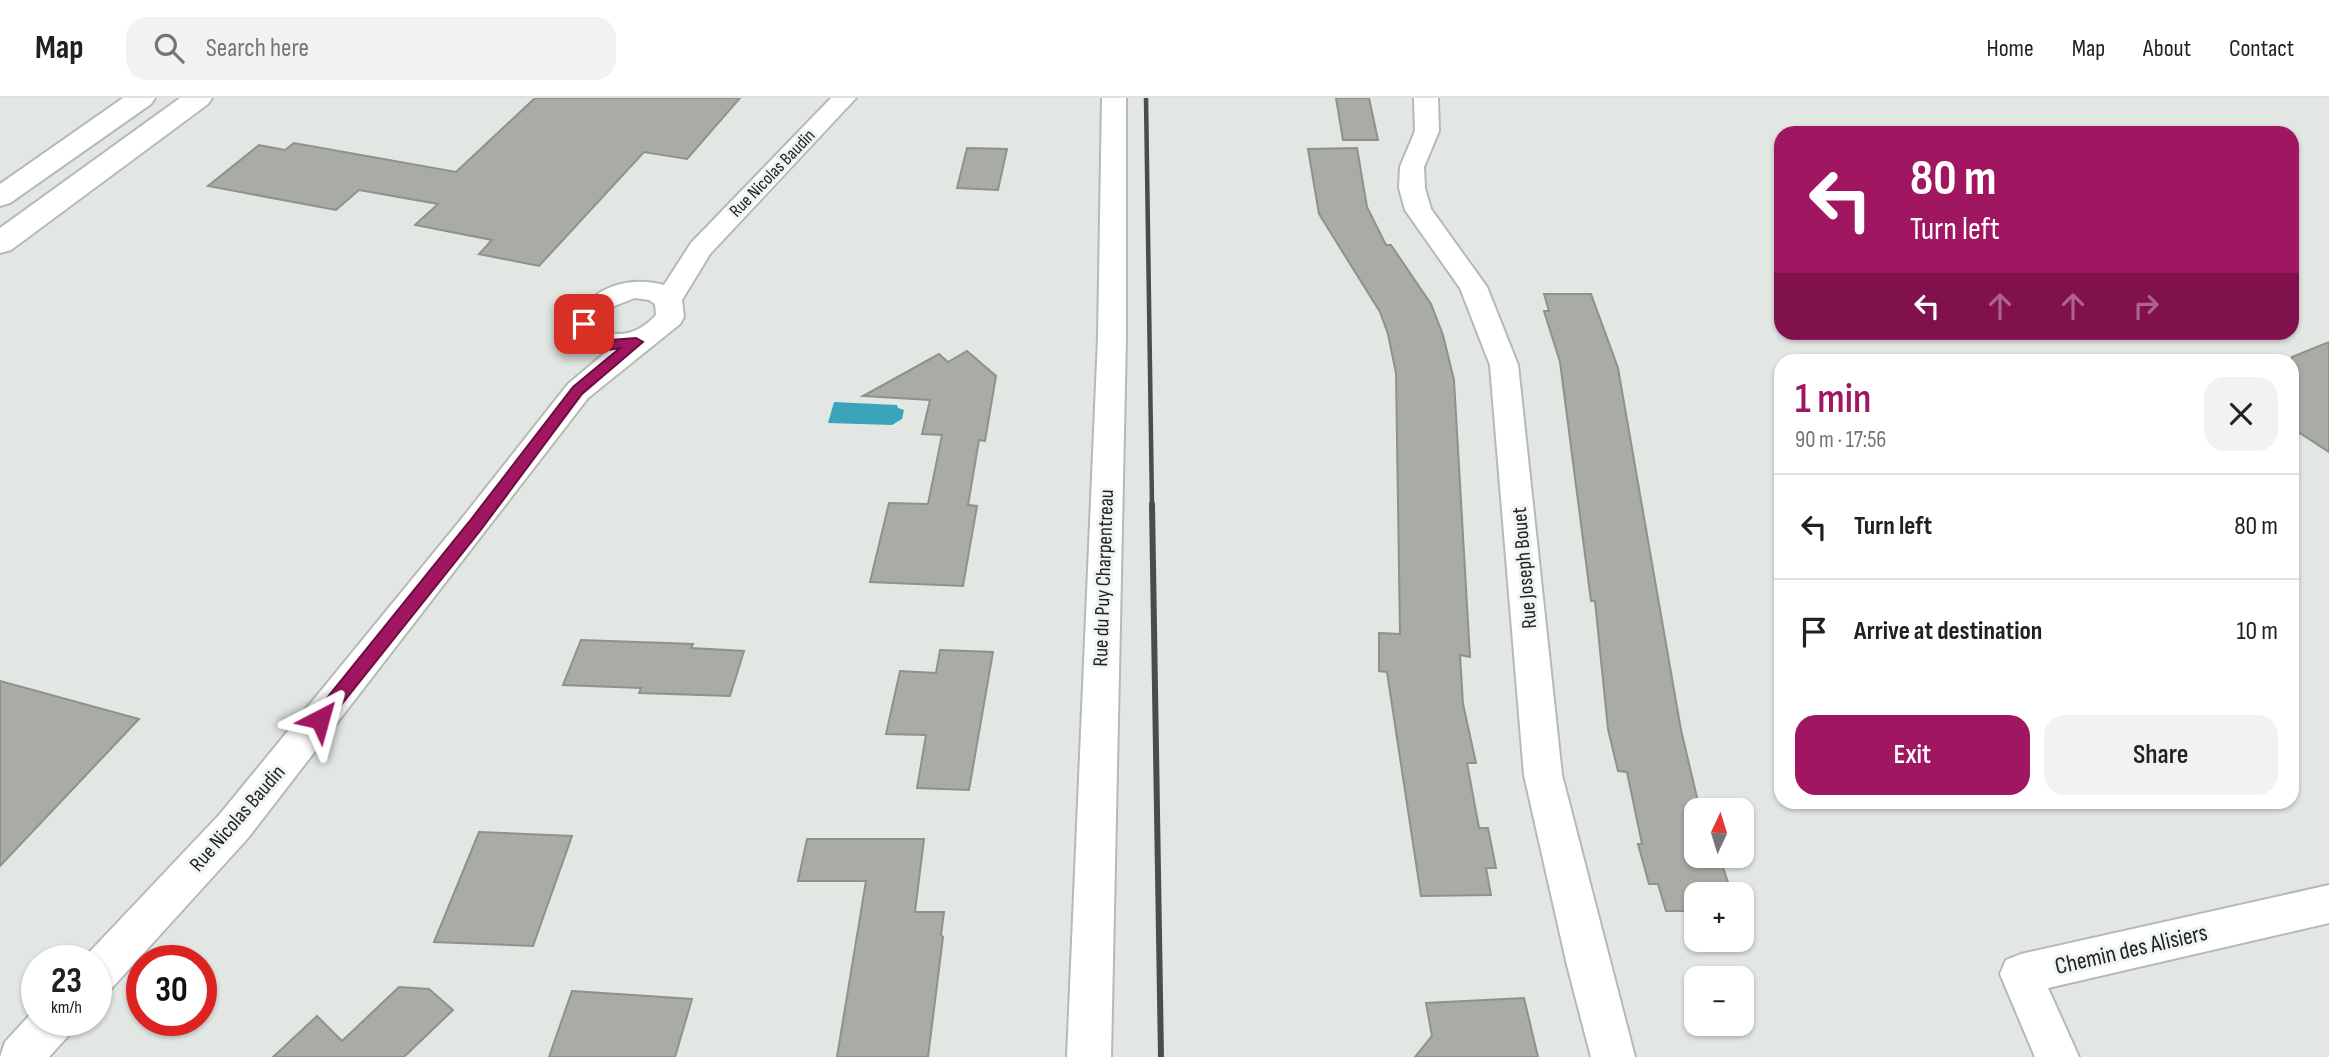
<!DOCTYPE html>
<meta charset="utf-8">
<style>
:root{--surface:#fff;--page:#f2f2f2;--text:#202124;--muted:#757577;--line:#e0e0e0;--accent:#a11661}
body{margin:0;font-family:"Sofia Sans Condensed",sans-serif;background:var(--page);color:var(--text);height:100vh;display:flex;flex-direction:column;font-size:26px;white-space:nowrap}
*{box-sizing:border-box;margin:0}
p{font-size:23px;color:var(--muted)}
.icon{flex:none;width:38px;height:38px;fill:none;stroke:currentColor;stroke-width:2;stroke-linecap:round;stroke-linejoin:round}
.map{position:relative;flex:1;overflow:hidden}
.sheet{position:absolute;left:1774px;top:256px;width:525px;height:455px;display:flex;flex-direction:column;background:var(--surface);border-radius:21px;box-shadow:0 2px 5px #0004}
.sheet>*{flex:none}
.hud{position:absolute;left:1774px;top:28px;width:525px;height:214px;border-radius:21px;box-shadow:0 2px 5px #0004;background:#a11661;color:#fff;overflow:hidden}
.needle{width:46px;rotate:4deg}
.fabs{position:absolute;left:1684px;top:700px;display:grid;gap:14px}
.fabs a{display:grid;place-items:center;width:70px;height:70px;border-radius:14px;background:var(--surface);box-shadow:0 2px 5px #0004;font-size:35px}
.speed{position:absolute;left:21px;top:847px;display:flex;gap:14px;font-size:35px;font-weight:700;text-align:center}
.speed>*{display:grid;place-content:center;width:91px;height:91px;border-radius:50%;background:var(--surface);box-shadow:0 2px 5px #0004;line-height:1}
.speed small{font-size:18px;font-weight:400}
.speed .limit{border:10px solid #d22;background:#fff;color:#111}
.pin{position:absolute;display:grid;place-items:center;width:60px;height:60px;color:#fff;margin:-30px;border-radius:14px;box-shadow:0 4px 10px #0006}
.me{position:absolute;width:77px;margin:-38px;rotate:39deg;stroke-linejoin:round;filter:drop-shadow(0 0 5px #0008)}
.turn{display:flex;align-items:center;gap:24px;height:147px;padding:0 21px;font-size:32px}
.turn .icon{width:91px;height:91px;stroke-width:2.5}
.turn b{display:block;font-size:49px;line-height:60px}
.lanes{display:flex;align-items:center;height:66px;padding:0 21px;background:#0003;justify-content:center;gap:35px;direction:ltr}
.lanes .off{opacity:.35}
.round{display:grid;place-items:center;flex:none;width:74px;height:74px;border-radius:21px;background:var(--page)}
.summary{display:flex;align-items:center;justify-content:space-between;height:119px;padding:0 21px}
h1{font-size:42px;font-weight:600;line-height:52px;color:var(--accent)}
.cta{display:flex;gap:14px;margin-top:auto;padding:14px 21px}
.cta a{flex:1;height:80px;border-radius:21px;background:var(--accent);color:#fff;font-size:28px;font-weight:600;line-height:80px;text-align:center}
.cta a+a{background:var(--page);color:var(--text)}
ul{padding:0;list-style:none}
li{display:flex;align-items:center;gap:21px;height:105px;padding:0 21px;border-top:2px solid var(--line)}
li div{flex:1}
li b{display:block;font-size:26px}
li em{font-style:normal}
header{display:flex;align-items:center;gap:42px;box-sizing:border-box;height:98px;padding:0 35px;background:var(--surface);border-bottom:2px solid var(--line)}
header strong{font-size:33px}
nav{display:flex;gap:38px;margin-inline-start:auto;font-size:24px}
.search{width:490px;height:63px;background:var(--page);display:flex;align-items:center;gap:18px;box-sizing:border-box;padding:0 24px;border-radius:21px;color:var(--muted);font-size:26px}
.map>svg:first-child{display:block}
</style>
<header>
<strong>Map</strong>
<div class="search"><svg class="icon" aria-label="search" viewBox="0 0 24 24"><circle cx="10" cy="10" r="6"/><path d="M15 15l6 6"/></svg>Search here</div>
<nav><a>Home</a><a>Map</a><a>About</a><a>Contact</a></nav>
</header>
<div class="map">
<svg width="2329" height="959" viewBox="0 0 2329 959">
<rect width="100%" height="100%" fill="#e2e7e3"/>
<polygon fill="#3ba4bb" points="834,304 897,307 898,310 904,312 902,321 892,327 828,325"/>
<g fill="#a9aba5" stroke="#8f918b" stroke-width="2">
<polygon points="535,0 740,0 687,61 644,54 539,168 479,156 492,142 415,127 438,106 359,92 336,112 208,88 259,47 285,52 294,45 456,74"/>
<polygon points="1336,0 1369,0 1378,42 1343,42"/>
<polygon points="967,50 1007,51 998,92 957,90"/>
<polygon points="1357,50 1367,109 1386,147 1391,147 1431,206 1443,237 1454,282 1470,559 1460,557 1463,606 1476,665 1467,665 1479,730 1488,730 1496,770 1486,770 1491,797 1421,798 1387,574 1379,573 1379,535 1400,536 1396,275 1388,236 1380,214 1319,116 1308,51"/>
<polygon points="1544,196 1591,196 1618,270 1681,632 1700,712 1696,712 1696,758 1719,758 1732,796 1696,796 1696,813 1666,813 1658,786 1649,786 1638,746 1642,746 1627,674 1618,673 1608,631 1595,503 1591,503 1560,264 1544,213 1549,213"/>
<polygon points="2329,244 2329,354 2292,330 2292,259"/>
<polygon points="967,253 996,278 985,343 979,342 968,407 977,408 963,488 870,484 889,405 928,406 942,337 922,336 930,302 863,298 939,256 948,264"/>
<polygon points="581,542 693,546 691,550 744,553 730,598 639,595 641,590 563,587"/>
<polygon points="940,552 993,554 969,692 917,690 926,637 886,636 900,573 936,575"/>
<polygon points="0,583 139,621 0,768"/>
<polygon points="479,734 572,738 533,848 434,844"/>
<polygon points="807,741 924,741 915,814 944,814 941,837 943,839 928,959 837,959 866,783 798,783"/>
<polygon points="399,889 429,891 453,912 404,959 273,959 317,918 342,943"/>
<polygon points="572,893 692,901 675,959 549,959"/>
<polygon points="1524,900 1538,959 1415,959 1432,938 1426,905"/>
</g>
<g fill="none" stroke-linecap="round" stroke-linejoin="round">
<g stroke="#b5bab6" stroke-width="4">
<g id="minor">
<path d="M831,0H856L710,156L682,202L684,219L680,226L588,300L248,740L111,891L96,897V863H81L220,716L463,419L568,286L606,254L579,245L570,226C590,191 625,177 664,187L691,145ZM635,200L649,202L655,206L656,217C640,234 623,241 601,232L598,226L614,208Z"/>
<polygon points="1102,0 1126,0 1126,239 1111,959 1067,959 1098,239"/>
<polygon points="1414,0 1438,0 1439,33 1424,69 1425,90 1431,111 1487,189 1518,267 1562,677 1635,959 1591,959 1567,867 1524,677 1490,267 1460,190 1405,112 1399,90 1400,69 1415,33"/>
<polygon points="2329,787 2329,825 2048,890 2079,959 2035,959 2000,876 2006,862 2021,856"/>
<polygon points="37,909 37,922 75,922 69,937 49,959 0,959 5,944"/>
</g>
</g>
<g stroke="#b5bab6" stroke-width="4">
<g id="trunk">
<polygon points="123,0 155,0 151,6 10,105 0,108 0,86"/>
<polygon points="180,0 212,0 208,6 11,152 0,155 0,130"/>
</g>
</g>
<use href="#minor" fill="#fff" fill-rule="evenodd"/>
<use href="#trunk" fill="#fff" fill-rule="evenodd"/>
<polyline stroke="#4b4d4c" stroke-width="4.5" points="1146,0 1152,407"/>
<polyline stroke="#4b4d4c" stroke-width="6" points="1152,406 1161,959"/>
</g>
<polygon fill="#a11661" stroke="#690e3f" stroke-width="2" points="584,221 588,223 594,235 610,242 636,240 643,244 582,296 480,433 326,626 320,628 314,626 311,621 314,616 469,424 573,289 620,250 608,252 584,242 577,226"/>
<g text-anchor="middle" stroke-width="6" stroke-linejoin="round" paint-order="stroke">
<g font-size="18" fill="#222423" stroke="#eff5f0">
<text transform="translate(772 75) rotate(-46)" y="6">Rue Nicolas Baudin</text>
</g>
<g font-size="21" fill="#222423" stroke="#eff5f0">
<text transform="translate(1524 470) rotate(-95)" y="7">Rue Joseph Bouet</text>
<text transform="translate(1103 480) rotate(-88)" y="7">Rue du Puy Charpentreau</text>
<text transform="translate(237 720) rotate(-49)" y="7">Rue Nicolas Baudin</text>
</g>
<g font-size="24" fill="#222423" stroke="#eff5f0">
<text transform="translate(2131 851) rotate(-13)" y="8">Chemin des Alisiers</text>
</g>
</g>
</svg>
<div class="fabs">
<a><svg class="needle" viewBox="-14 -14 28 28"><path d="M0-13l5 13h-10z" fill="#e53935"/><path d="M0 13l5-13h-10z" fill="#757577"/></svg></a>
<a>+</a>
<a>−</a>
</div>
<div class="speed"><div>23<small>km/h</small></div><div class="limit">30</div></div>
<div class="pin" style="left:584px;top:226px;background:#d93025"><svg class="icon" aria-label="arrive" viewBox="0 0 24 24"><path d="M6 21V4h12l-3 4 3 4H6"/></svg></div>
<svg class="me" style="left:320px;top:621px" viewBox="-20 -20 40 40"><path d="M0-17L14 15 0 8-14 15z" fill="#a11661" stroke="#fff" stroke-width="4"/></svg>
<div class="hud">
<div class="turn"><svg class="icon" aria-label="left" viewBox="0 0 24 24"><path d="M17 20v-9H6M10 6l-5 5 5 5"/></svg><div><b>80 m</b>Turn left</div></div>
<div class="lanes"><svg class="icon" aria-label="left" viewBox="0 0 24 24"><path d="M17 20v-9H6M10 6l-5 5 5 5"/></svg><svg class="icon off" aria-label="ahead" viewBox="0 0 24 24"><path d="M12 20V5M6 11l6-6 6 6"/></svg><svg class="icon off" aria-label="ahead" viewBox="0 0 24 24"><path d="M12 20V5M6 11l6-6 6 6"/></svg><svg class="icon off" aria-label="right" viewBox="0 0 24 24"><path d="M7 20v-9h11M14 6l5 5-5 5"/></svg></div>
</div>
<section class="sheet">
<div class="summary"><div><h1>1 min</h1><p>90 m · 17:56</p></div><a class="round"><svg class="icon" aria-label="close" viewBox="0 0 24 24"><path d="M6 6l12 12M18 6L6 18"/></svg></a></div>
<ul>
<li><svg class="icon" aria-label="left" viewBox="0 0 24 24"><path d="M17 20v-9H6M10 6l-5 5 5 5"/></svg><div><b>Turn left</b></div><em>80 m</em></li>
<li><svg class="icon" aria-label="arrive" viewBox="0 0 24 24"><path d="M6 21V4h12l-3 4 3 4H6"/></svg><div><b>Arrive at destination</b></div><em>10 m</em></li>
</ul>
<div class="cta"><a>Exit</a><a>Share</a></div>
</section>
</div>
